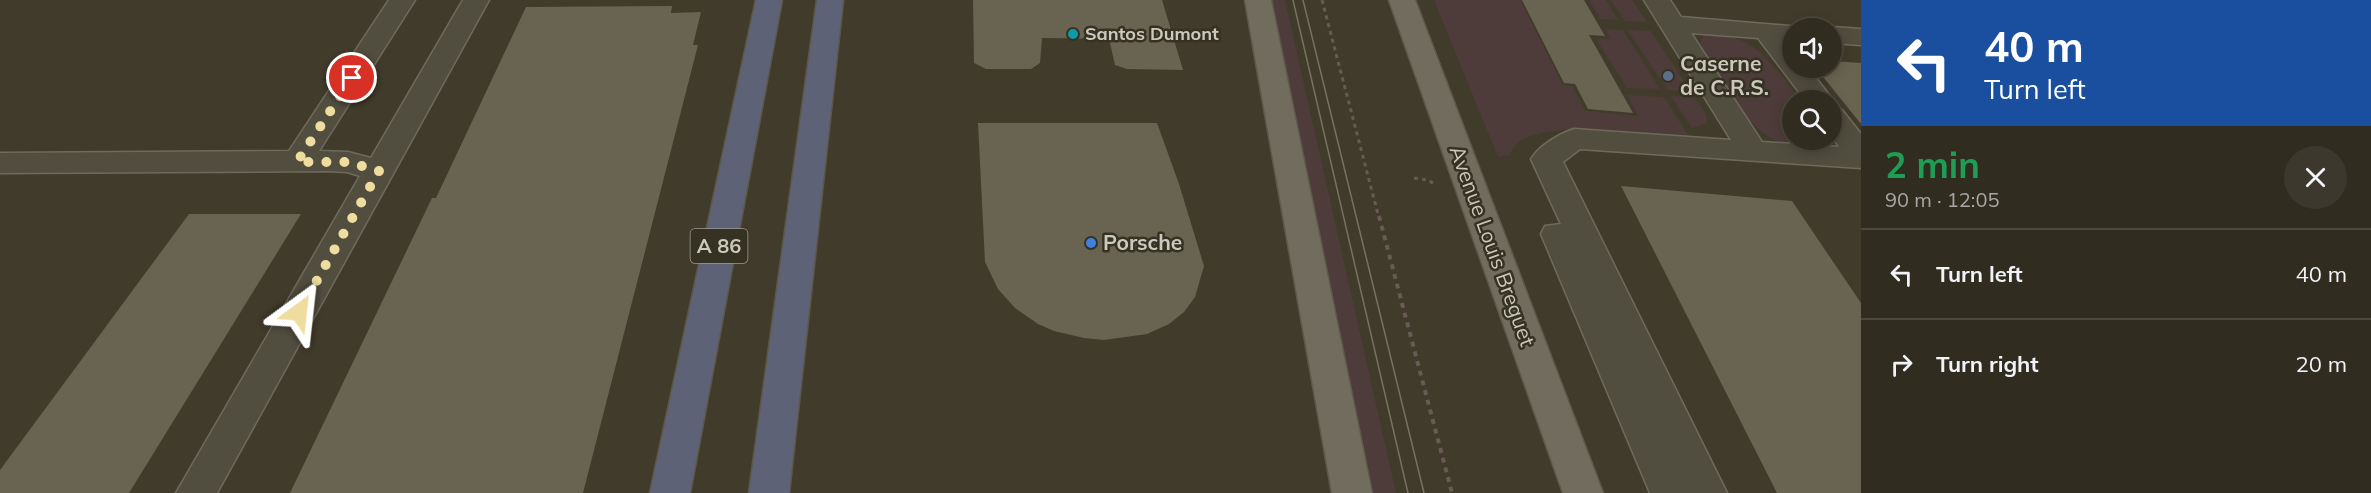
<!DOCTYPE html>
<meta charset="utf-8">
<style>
:root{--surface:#312c20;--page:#3d382d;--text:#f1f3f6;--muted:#a8a7a5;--line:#4c483e}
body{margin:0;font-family:Mulish,sans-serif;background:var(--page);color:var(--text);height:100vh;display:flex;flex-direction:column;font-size:22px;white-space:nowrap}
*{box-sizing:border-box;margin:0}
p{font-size:20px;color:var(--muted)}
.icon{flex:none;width:33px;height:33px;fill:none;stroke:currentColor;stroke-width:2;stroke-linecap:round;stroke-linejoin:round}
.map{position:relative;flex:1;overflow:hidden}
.drawer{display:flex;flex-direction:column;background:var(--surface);width:510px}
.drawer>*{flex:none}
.guide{background:#1a4fa0;color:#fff;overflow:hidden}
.buttons{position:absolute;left:1782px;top:18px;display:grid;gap:12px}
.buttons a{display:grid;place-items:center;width:60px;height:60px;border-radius:50%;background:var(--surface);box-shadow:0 3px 15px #0003,0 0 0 2px var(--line);font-size:30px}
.pin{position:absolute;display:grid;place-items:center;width:51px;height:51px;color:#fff;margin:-26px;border:3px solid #fff;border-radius:50%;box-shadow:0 2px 6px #0007}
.me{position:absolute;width:66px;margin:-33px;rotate:30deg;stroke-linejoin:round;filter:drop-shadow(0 0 4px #0008)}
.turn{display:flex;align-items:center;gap:21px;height:126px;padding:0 24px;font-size:27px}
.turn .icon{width:78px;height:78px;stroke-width:2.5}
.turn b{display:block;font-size:42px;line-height:51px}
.round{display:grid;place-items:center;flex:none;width:63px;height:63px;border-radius:32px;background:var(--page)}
.headline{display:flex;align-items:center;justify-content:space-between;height:102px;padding:0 24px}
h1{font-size:36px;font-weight:700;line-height:45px;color:#1e9e55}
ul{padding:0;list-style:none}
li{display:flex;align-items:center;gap:18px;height:90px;padding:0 24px;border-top:2px solid var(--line)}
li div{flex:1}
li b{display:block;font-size:22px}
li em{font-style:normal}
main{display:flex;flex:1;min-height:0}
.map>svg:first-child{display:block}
</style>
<main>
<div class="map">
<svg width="1861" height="493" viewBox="0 0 1861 493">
<rect width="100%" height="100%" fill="#413b2b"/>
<g fill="#4e3c3a">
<polygon points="1271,0 1285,0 1396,493 1374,493"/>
<path d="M1434,0H1520L1563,85L1572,86L1585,111L1638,116L1627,95L1664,97L1690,138C1656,135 1521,112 1510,155L1498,157Z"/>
<polygon points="1589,0 1606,0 1618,20 1600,19"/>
<polygon points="1611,0 1632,0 1647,22 1625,21"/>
<polygon points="1605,29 1623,30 1660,89 1627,88 1596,39 1611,39"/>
<polygon points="1627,30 1651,31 1691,92 1668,90"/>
<path d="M1704,35C1756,32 1771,64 1800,100H1792V140L1825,141C1816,148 1810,147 1798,146C1752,145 1726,85 1703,51L1700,42Z"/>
<polygon points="1671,96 1694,97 1706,114 1707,123 1692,128"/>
</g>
<g fill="#696451">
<polygon points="973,0 1162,0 1183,70 1127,69 1115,65 1109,39 1042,38 1040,63 1031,69 986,69 974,63"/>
<polygon points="1522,0 1584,0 1605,36 1589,35 1633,113 1588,109 1575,84 1564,83"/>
<polygon points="672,6 671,13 701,12 693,45 698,45 583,493 290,493 432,198 436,198 526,7"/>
<polygon points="1832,61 1861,63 1861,124 1816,68 1832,68"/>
<polygon points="978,123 1157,123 1179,184 1204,266 1195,297 1184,312 1169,324 1147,334 1104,340 1084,338 1054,331 1038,324 1015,308 998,289 985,262"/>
<polygon points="1621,186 1792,201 1861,303 1861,493 1777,493"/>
<polygon points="189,214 301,214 129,493 0,493 0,470"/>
</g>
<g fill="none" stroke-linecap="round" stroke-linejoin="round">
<g stroke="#6e6b5d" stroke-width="3">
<g id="minor">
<polygon points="389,0 415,0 319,151 348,152 371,158 463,0 489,0 217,493 176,493 360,176 347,172 328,171 0,173 0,153 289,151"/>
<path d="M1644,0H1670L1681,17L1801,27L1792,28V41H1787L1792,47V68H1808L1833,100L1832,103V100H1805L1758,38L1691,33L1762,142L1839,147L1832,136V107L1842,110L1861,134V168L1580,149L1563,162L1727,493H1650L1541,234L1545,226L1561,224L1531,159C1540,145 1559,134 1574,129L1731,140Z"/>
<polygon points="1832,27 1861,29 1861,45 1832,43 1832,28 1826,28"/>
</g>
</g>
<g stroke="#5d594b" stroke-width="3">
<g id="major">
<polygon points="1245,0 1271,0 1372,493 1332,493"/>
<polygon points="1389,0 1415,0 1603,493 1563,493"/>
</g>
</g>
<g stroke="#5b5849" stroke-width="3">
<g id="highway">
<polygon points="756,0 782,0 690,493 650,493"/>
<polygon points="817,0 843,0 789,493 749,493"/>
</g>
</g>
<g stroke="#685a54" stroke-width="3" stroke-dasharray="4 4" stroke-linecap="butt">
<polyline points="1322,0 1379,218"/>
<polyline points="1414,178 1428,180 1436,185"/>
</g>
<polyline stroke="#685a54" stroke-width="4" stroke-dasharray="5 5" stroke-linecap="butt" points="1379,216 1452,493"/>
<use href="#minor" fill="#514d3f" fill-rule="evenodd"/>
<use href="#major" fill="#716c5d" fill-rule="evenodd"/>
<use href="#highway" fill="#5d6276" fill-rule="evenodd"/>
<g stroke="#777261" stroke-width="1.5">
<polyline points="1293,0 1408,493"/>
<polyline points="1303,0 1424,493"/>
</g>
</g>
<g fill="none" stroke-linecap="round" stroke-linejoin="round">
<polyline stroke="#eedd9e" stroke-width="10" stroke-dasharray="0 18" points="299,312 379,171 348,162 297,162 352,78"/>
</g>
<circle fill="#0f9aa8" stroke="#363223" stroke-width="2" cx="1073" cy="34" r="6"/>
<circle fill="#5c6f8a" stroke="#363223" stroke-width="2" cx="1668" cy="76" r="6"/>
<circle fill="#3f7fe0" stroke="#363223" stroke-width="2" cx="1091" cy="243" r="6"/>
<g text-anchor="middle" stroke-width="5" stroke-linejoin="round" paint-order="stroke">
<g font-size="18" font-weight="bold" fill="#cbc8bc" stroke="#363223" text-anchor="start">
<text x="1085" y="40">Santos Dumont</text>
</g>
<rect fill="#363223" stroke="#9e9b8e" stroke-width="1.5" x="690.5" y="229" width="57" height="34" rx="4.5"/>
<g font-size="20" font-weight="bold" fill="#cbc8bc">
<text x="719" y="253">A 86</text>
</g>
<g font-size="21" font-weight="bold" fill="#cbc8bc" stroke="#363223" text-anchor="start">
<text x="1680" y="71">Caserne<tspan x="1680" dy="24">de C.R.S.</tspan></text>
<text x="1103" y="250">Porsche</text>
</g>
<g font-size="21" fill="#cbc8bc" stroke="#363223">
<text transform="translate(1492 246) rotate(70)" y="7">Avenue Louis Breguet</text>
</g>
</g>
</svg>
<div class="buttons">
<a><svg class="icon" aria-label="sound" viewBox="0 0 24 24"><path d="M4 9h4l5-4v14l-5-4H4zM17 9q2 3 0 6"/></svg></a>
<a><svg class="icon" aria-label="search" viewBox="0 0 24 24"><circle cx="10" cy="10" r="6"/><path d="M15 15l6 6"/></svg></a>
</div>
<div class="pin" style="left:352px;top:78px;background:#d93025"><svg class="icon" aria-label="arrive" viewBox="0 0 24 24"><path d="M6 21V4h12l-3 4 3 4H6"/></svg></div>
<svg class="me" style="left:299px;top:312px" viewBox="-20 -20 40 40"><path d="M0-17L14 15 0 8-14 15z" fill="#eedd9e" stroke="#fff" stroke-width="4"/></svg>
</div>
<section class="drawer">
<div class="guide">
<div class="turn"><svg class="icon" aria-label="left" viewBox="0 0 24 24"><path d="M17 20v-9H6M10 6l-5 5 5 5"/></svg><div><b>40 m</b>Turn left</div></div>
</div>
<div class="headline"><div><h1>2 min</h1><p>90 m · 12:05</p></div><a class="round"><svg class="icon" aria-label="close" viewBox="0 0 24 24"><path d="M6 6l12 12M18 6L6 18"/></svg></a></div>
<ul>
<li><svg class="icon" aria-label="left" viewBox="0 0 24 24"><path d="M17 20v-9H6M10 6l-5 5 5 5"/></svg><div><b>Turn left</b></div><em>40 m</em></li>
<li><svg class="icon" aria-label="right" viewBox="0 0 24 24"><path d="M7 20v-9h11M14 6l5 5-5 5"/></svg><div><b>Turn right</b></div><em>20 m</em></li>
</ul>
</section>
</main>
